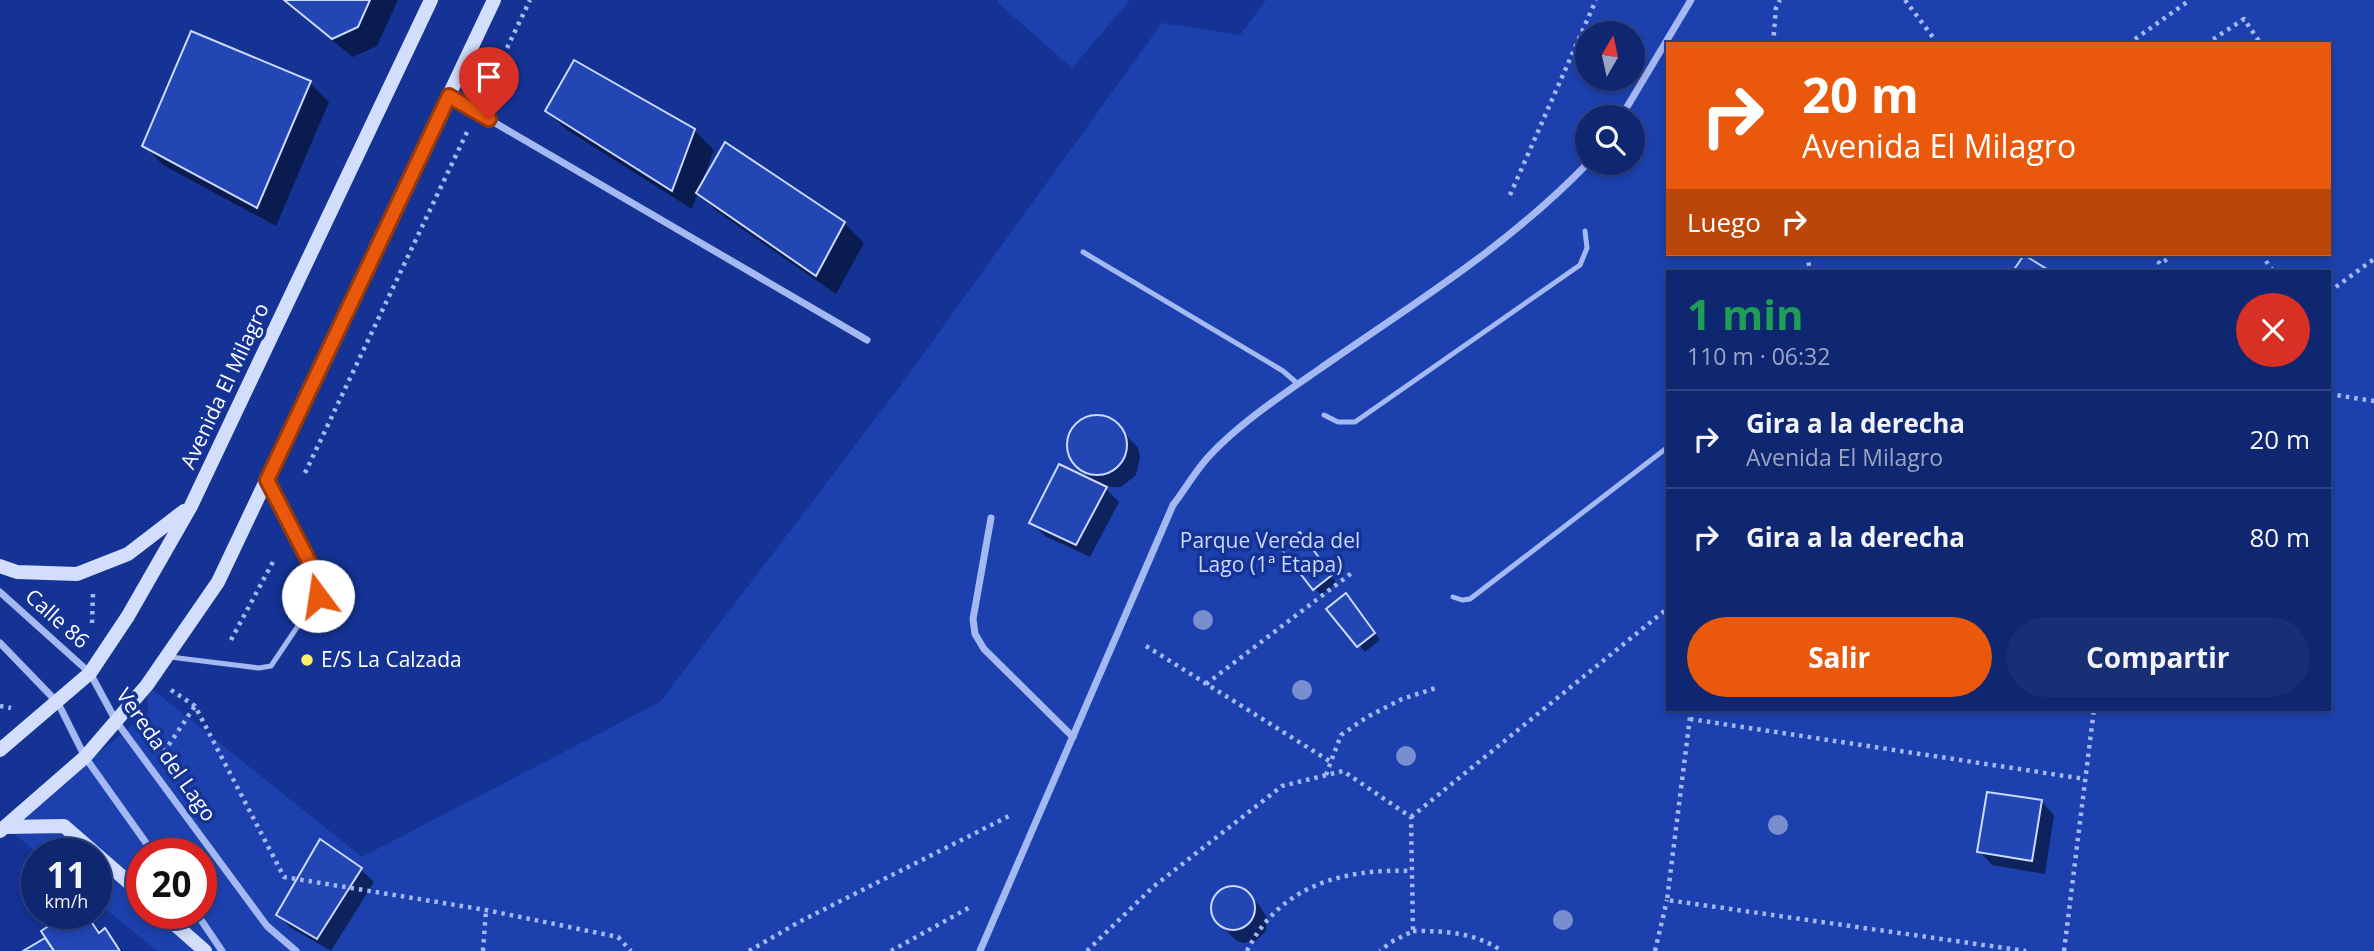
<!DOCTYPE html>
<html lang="es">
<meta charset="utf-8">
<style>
:root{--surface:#0f2670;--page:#182e75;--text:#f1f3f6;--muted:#9ba5c3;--line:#2f4383;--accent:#ea580c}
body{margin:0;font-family:"Open Sans",sans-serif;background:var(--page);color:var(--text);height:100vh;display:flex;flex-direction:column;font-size:26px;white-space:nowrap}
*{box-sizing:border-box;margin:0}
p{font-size:23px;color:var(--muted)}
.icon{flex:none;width:38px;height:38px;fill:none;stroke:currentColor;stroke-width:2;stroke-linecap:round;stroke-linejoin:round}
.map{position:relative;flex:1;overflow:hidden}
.details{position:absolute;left:1666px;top:270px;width:665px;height:441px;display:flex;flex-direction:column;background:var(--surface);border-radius:0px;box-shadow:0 4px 10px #0003,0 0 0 2px var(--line)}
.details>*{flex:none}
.guide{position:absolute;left:1666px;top:42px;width:665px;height:214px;border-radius:0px;box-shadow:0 4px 10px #0003,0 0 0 2px var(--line);background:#ea580c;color:#fff;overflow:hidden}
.needle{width:46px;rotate:9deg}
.fabs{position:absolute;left:1575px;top:21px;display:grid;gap:14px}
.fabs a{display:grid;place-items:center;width:70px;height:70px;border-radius:50%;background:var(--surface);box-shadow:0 4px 10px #0003,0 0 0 2px var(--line);font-size:35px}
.speed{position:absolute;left:21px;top:838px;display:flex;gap:14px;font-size:35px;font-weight:700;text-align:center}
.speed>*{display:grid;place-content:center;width:91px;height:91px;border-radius:50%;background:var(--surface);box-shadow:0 4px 10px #0003,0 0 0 2px var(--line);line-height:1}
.speed small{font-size:18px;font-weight:400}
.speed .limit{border:10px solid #d22;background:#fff;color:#111}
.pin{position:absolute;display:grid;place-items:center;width:60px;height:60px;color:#fff;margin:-72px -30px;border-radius:50% 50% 50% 0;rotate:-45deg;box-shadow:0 0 7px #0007}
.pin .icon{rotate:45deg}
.me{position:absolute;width:77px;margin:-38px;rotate:346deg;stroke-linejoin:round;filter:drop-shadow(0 0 5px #0008)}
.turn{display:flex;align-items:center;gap:24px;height:147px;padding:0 21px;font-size:32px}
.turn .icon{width:91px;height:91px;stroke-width:2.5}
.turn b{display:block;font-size:49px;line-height:60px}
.then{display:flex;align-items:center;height:66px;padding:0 21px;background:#0003;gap:14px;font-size:26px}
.round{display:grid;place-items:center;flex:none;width:74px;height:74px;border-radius:37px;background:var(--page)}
.head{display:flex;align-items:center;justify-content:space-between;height:119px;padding:0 21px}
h1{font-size:42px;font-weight:700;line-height:52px;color:#1e9e55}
.button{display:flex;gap:14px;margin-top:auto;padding:14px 21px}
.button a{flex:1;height:80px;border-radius:42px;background:var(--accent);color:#fff;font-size:28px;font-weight:700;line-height:80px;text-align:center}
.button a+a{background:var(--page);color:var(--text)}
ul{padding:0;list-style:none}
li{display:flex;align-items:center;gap:21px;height:98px;padding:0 21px;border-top:2px solid var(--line)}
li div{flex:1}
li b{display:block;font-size:26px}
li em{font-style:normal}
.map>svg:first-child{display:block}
</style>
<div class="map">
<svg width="2374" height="951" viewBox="0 0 2374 951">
<rect width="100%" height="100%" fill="#143395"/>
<g fill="#1c41af" fill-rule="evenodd">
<polygon points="998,0 1130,0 1072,68 997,2"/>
<path d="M1266,0H2374V951H157L96,901V854H39L6,827L148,713L147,685L362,857L660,702L898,389L1162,23L1240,35ZM1587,33H1633V79H1587ZM1668,44H2329V254H1668ZM1587,117H1633V163H1587ZM1668,271H2329V709H1668ZM142,854H201V914H142Z"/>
</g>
<g fill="#0007">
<polygon points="282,0 398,0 377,46 353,57"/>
<polygon points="310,83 329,102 276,226 163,165 144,145"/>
<polygon points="547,111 694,130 714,150 701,184 844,223 864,243 836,294 718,212 698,193 692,209 567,130"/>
<polygon points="1094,416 1112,420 1138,448 1140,457 1136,475 1121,487 1104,487 1119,502 1090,557 1045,536 1032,523 1093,482 1079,468 1068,450 1068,441 1077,424"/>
<polygon points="1306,541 1337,583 1321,595 1315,589"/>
<polygon points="1352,601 1380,640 1365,652 1329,609"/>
<polygon points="2041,801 2054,815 2045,874 1992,865 1979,851"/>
<polygon points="360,869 374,882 331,951 291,928 278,915"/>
<polygon points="1240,888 1260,906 1267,918 1266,931 1256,941 1243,943 1237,941 1217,922 1212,910 1215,897 1226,889"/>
<polygon points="70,914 77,921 86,915 102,933 105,931 123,951 27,951 48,939"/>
</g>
<g fill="#2246b4" stroke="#ccd8fd" stroke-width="2">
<polygon points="284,0 370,0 358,27 332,39"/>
<polygon points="191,31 311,81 257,208 142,146"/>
<polygon points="574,60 695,129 672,191 545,111"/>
<polygon points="725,142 845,222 816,276 696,193"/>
<polygon points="2024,255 2050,271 2013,271"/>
<circle cx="1097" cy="445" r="30"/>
<polygon points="1059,464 1107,487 1076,545 1029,523"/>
<polygon points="1300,532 1332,575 1313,590 1279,546"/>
<polygon points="1346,593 1375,633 1357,647 1326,609"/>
<polygon points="1987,792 2042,800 2032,861 1977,852"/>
<polygon points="320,839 362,868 317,939 276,915"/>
<circle cx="1233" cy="908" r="22"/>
<polygon points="67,914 71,914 75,920 86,914 99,933 105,928 120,951 54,951 41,931"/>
<polygon points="45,938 54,951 23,951"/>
</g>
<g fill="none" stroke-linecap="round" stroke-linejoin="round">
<g stroke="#a4b8f2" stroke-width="4.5" stroke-dasharray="3.5 5" stroke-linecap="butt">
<polyline points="1905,0 1938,44"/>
<polyline points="1773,44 1776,8 1780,0"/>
<polyline points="2128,44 2190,0"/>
<polyline points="2206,44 2244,19 2261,44"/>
<polyline points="485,94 530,0"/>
<polyline points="2329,143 2332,147 2329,149"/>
<polyline points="1510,195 1596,0"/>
<polyline points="1807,254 1810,271"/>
<polyline points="2153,254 2160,264 2175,254"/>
<polyline points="2261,254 2273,271"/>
<polyline points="2329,292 2374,259"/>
<polyline points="2329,394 2374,401"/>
<polyline points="305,473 468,130"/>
<polyline points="92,623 93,594"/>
<polyline points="231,640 275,558"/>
<polyline points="1146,646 1331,762"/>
<polyline points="1206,684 1353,572"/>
<polyline points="171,690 195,706 284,877 486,910 618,937 631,951"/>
<polyline points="0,706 11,708"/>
<polyline points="1691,709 1667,900 2026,951"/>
<polyline points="1690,719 2085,779"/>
<polyline points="164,752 195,706"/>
<polyline points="1326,775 1341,735 1367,717 1402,699 1439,687"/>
<polyline points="1411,817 1668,608"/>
<path d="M1413,931C1445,931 1474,932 1502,951"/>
<polyline points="483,951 486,910"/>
<polyline points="749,951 799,922 1013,814"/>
<polyline points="891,951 972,906"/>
<polyline points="1087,951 1153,887 1282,786 1343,771 1411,817 1413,931 1391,942 1380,951"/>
<path d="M1247,951C1279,886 1343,868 1412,871"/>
<polyline points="1655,951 1667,900"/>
<polyline points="2064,951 2094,709"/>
</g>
<g stroke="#a4b8f2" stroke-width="5">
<polyline points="1083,252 1283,371 1298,384"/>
<polyline points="1324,415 1338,422 1355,422 1580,265 1587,248 1585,231"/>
<polyline points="1453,597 1462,600 1470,599 1668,447"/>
<polyline points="170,657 259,668 271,666 318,596 319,590 316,575 268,483"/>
</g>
<g stroke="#a4b8f2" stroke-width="7">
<polyline points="449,96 867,340"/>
<polyline points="1621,117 1691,0"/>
<polyline points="991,518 973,619 975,634 984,649 1073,737"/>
<polyline points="0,592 90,673 116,721 152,770 267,926 296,951"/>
<polyline points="0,643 58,703 85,757 154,854"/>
<polyline points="197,914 222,951"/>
<path d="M980,951L1173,505C1184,491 1193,475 1204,462C1235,425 1295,386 1334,359C1424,297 1512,242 1588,163"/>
</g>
<g stroke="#d3ddfc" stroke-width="14">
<polyline points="0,566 17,572 77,574 128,554 184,511"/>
<polyline points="0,750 90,673 128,616 191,506 431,0"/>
<polyline points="6,827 64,826 142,894"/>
<polyline points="0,831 85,757 147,685 218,582 494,0"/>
<polyline points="163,914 205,951"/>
</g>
</g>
<g fill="#798ece">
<circle cx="1203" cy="620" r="10"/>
<circle cx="1302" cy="690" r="10"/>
<circle cx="1406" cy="756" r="10"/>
<circle cx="1778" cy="825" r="10"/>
<circle cx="1563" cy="920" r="10"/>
</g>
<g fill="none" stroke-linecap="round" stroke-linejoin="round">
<g stroke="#983908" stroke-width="18">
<polyline id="route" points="318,596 316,575 267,480 449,96 489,119"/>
</g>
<use href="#route" stroke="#ea580c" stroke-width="12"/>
</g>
<circle fill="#fff165" stroke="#143395" stroke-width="2.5" cx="307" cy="660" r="7"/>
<g text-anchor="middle" stroke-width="7" stroke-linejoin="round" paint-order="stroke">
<g font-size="21" fill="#fff" stroke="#143395">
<text transform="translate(225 386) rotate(-65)" y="7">Avenida El Milagro</text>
<text transform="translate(57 619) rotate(42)" y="7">Calle 86</text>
<text transform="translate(166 755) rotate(55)" y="7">Vereda del Lago</text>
</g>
<g font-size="21" fill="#ccd8fd" stroke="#143395">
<text x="1270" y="548">Parque Vereda del<tspan x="1270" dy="24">Lago (1ª Etapa)</tspan></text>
</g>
<g font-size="21" fill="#fff" stroke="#143395" text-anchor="start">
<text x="321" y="667">E/S La Calzada</text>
</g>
</g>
</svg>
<div class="fabs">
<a><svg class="needle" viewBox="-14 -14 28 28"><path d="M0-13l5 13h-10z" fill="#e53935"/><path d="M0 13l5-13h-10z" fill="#9ba5c3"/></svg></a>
<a><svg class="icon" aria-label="search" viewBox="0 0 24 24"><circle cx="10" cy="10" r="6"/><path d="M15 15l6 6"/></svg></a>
</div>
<div class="speed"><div>11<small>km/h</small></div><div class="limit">20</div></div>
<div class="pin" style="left:489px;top:119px;background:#d93025"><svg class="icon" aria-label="arrive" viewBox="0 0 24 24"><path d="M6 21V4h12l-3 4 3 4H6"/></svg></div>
<svg class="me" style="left:318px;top:596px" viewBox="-20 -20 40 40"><circle r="19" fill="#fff"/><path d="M0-13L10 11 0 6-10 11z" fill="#ea580c"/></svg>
<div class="guide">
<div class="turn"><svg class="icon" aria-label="right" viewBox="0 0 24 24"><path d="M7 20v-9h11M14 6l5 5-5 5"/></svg><div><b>20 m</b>Avenida El Milagro</div></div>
<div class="then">Luego<svg class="icon" aria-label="right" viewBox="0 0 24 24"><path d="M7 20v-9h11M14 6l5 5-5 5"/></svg></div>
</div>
<section class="details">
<div class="head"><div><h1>1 min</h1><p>110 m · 06:32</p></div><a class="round" style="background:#d93025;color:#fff"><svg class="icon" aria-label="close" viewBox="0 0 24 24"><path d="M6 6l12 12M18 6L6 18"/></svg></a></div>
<ul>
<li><svg class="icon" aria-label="right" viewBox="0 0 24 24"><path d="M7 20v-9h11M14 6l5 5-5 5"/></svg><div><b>Gira a la derecha</b><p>Avenida El Milagro</p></div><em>20 m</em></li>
<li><svg class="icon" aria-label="right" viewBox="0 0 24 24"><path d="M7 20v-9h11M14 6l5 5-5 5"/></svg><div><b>Gira a la derecha</b></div><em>80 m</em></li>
</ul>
<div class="button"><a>Salir</a><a>Compartir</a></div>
</section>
</div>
